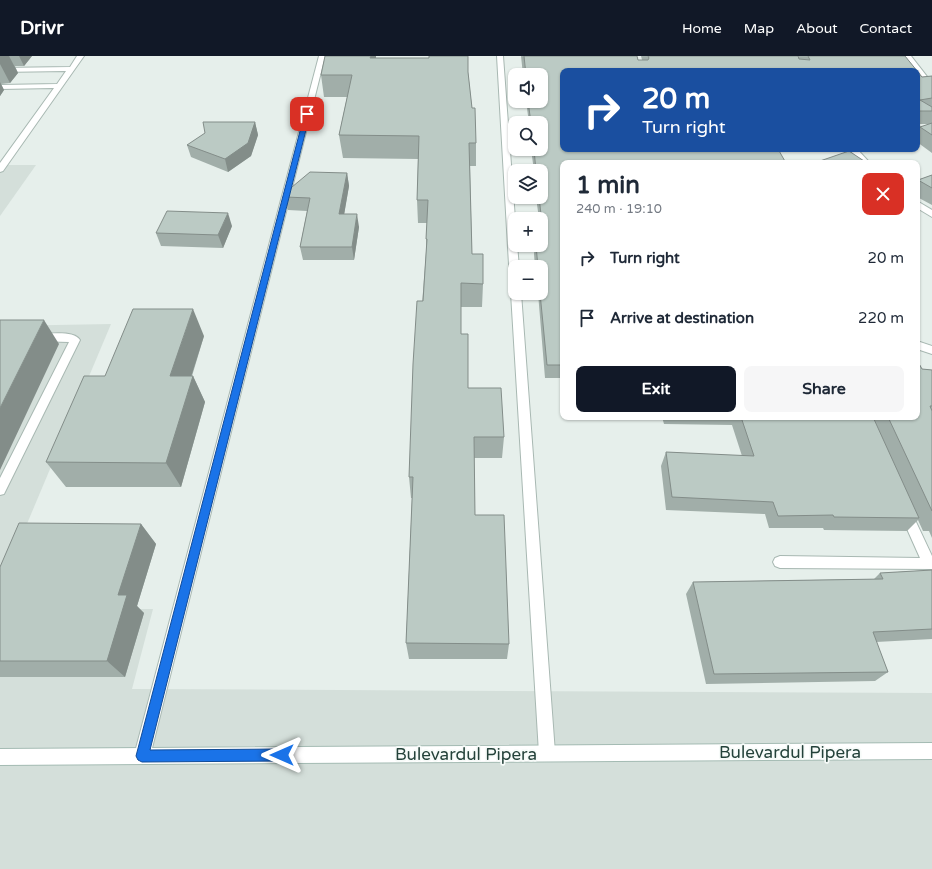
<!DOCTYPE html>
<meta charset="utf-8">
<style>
:root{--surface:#fff;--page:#f6f6f7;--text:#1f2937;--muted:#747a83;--accent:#111827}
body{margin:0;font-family:"Varela Round",sans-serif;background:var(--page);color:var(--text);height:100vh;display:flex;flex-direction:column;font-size:15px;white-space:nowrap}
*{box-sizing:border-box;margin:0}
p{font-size:13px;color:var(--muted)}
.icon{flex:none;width:22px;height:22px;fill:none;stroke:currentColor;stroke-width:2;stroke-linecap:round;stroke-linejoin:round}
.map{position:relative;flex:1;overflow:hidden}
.drawer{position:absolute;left:560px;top:104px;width:360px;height:260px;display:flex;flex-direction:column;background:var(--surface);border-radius:8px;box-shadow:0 1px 3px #0004}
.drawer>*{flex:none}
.hud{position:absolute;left:560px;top:12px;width:360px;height:84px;border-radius:8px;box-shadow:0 1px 3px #0004;background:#1a4fa0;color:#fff;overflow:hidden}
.buttons{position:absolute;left:508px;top:12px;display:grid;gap:8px}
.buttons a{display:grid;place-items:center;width:40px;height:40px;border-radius:8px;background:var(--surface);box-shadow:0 1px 3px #0004;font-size:20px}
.pin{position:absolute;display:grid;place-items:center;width:34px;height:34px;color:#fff;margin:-17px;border-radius:8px;box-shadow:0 2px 6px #0006}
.me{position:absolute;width:44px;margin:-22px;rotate:270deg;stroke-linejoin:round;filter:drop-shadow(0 0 3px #0008)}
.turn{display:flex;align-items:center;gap:14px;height:84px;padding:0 16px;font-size:18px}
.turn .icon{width:52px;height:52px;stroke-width:2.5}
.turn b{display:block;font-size:28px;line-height:34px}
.round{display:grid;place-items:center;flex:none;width:42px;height:42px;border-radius:8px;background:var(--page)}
.head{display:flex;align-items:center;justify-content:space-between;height:68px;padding:0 16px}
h1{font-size:24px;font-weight:800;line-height:30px}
.button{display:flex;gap:8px;margin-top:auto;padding:8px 16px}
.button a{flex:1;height:46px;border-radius:8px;background:var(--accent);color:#fff;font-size:16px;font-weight:800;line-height:46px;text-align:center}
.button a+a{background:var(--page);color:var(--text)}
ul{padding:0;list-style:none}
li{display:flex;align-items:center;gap:12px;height:60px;padding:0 16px}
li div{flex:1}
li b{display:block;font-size:15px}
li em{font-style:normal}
header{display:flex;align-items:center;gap:24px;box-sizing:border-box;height:56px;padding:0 20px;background:var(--accent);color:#fff}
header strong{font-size:19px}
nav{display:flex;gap:22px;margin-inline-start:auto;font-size:14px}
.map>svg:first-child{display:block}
</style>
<header>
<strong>Drivr</strong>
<nav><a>Home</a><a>Map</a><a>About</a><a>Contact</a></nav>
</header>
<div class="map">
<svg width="932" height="813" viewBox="0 0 932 813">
<rect width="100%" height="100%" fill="#e6efeb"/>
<g fill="#d4dfda">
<polygon points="0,109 36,109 0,160"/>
<polygon points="111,268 0,532 0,270"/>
<polygon points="0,553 153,553 132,633 932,637 932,813 0,813"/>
</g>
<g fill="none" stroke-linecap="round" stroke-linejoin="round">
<g stroke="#a8b8b2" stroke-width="2">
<g id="lane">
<polygon points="77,0 84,0 3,115 0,116 0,107 54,32 0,33 0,29 57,28 66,15 0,16 0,12 70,11"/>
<path d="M39,278C50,278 74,274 80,284L4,438L0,439V422L69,286L35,285L34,282L35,279Z"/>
</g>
</g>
<g stroke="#a8b8b2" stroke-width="2">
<g id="street">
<polygon points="319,0 325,0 150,700 148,706 142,708 136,706 134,700"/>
<polygon points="497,0 503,0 515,163 515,189 517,189 519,211 515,211 515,229 510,226"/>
<polygon points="904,0 911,0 932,27 932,34 929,34 917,18 917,15 915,15"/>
<polygon points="849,93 857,93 870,107 861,107"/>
<polygon points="917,145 932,154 932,161 917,152"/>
<polygon points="515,234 515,237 521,237 555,697 553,703 547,705 541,703 539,697 511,237"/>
<polygon points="917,285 932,290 932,298 917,293"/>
<polygon points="905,450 909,451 932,500 932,513 780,512 775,510 773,506 775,502 780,500 920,502 899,455 901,451"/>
</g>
</g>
<g stroke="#a4bbb3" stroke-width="2">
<polygon id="secondary" points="932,687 932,703 0,709 0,693"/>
</g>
<use href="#lane" fill="#fff" fill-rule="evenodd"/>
<use href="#street" fill="#fff" fill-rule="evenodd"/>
<use href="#secondary" fill="#fff" fill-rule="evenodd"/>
</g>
<g fill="#a1aea9">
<polygon points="0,0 32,0 24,10 15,10 18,17 10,27 1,28 4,34 0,40"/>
<polygon points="521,0 637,0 638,4 642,4 641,0 905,0 922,21 932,20 932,97 917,86 917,78 920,71 929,68 917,68 917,15 563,15 669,95 672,95 671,93 778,93 563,107 563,322 545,322 538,237 541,237 541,211 535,211 534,198 535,189 541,189 541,163 539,163 536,141 541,141 541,115 534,115 531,93 541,93 541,67 529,67 526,45 541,45 541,19 523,19"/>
<polygon points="376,2 468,16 476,87 476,110 470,110 472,198 483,228 482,251 461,251 461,278 468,332 504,381 502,402 474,402 475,459 509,588 507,603 409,603 406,587 412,442 411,442 409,421 426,196 426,183 427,167 418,167 417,144 418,103 343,102 339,79 347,41 324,41 321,19"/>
<polygon points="255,66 258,79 251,100 228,116 191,101 187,89"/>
<polygon points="347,117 349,130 344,158 359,171 354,204 303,204 300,191 307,155 288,154 285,141"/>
<polygon points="932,119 932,149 919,142 917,145 917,127 918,124"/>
<polygon points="232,170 223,192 161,190 156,177"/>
<polygon points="204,280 192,320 193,320 205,346 181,431 66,431 46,406 105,320"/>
<polygon points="922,313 932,314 932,482 929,475 923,475 918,464 907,475 824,474 823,472 769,472 765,458 666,454 661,410 666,396 742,400 732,369 664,368 662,361 917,361"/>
<polygon points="141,468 156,488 137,550 144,557 125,621 0,621 0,511"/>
<polygon points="932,514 932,583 876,586 888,616 875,625 706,628 686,538 693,526 874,523 880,517"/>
</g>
<g fill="#838d89">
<polygon points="0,0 9,0 18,17 10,27 0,8"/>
<polygon points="19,0 32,0 24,10"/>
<polygon points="371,0 376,0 376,2 370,2"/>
<polygon points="0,26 4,34 0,40"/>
<polygon points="255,66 258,79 251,100 228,116 225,103"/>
<polygon points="347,117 349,130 342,171 339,158"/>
<polygon points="228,157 232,170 223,192 218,179"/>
<polygon points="357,158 359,171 354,204 352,191"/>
<polygon points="193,253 204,280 183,346 170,320"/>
<polygon points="44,264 59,288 0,414 0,352"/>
<polygon points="193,320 205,346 181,431 166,407"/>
<polygon points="141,468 156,488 137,550 144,557 125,621 107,605 118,539"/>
</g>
<g fill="#bbcac4" stroke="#838d89">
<polygon points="325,0 371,0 370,2 429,2 429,0 468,0 468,16 472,52 475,52 476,87 469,87 472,198 483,198 483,228 461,227 461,278 468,278 468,332 501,332 504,381 474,381 475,459 504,459 509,588 406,587 413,421 409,421 413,308 417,245 423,245 427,183 426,183 428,144 417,144 419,80 339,79 352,19 321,19"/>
<polygon points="524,0 637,0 638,4 648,4 649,2 648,0 798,0 799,3 810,4 808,0 905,0 922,21 932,20 932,42 920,44 932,51 932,55 917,55 917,15 563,15 563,93 669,93 669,95 678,95 680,93 778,93 786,107 563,107 563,309 547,309 540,237 541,237 541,211 538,211 536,189 541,189 541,184 544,184 539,141 541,141 541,115 536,115 534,93 541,93 541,67 531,67 528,45 541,45 541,19 526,19"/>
<polygon points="203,66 255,66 248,87 225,103 187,89 205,77"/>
<polygon points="932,67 932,79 920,71"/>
<polygon points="849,95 867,107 819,107 817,106"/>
<polygon points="310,116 347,117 339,158 357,158 352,191 300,191 310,142 285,141 286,136"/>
<polygon points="932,119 932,132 918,124"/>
<polygon points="167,155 228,157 218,179 156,177"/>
<polygon points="133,253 193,253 170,320 193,320 166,407 46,406 84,320 105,320"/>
<polygon points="0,264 44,264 0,352"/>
<polygon points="917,304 922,313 932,314 932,350 930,350 932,355 932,455 888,361 917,361"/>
<polygon points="741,361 873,361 919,462 834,461 833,459 778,460 773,446 672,441 666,396 754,400"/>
<polygon points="19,467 141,468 118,539 127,539 107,605 0,605 0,511"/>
<polygon points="932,514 932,573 873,576 888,616 714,618 693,526 883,523 880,517"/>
</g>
<polygon fill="#1a73e8" stroke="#114b97" points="305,56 310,58 150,694 282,693 286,695 288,699 286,703 282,705 142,706 138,704 136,700"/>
<g text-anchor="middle" stroke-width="3.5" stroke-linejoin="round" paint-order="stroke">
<g font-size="17" fill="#24423a" stroke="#f7fbf9">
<text x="790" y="702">Bulevardul Pipera</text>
<text x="466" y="704">Bulevardul Pipera</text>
</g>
</g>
</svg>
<div class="buttons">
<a><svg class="icon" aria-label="sound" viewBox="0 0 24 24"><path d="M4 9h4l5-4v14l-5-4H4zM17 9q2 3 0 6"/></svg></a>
<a><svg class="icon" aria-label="search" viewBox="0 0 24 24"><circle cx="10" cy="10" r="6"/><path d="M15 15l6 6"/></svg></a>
<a><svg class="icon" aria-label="layers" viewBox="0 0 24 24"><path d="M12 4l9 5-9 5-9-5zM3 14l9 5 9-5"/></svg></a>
<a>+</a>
<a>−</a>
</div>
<div class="pin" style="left:307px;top:58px;background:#d93025"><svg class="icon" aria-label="arrive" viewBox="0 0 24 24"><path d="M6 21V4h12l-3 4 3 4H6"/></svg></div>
<svg class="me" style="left:282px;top:699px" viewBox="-20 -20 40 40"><path d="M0-17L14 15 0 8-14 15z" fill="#1a73e8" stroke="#fff" stroke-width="4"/></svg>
<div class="hud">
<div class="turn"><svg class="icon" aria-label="right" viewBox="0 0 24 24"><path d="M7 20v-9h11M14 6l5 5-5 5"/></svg><div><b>20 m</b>Turn right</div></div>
</div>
<section class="drawer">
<div class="head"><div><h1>1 min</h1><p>240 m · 19:10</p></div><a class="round" style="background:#d93025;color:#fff"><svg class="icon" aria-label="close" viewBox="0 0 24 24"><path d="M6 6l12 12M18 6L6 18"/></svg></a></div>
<ul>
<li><svg class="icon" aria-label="right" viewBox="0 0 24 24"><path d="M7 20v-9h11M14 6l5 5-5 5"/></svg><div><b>Turn right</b></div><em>20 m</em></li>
<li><svg class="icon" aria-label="arrive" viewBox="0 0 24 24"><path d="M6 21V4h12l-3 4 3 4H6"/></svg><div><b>Arrive at destination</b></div><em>220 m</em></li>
</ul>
<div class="button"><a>Exit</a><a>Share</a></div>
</section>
</div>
